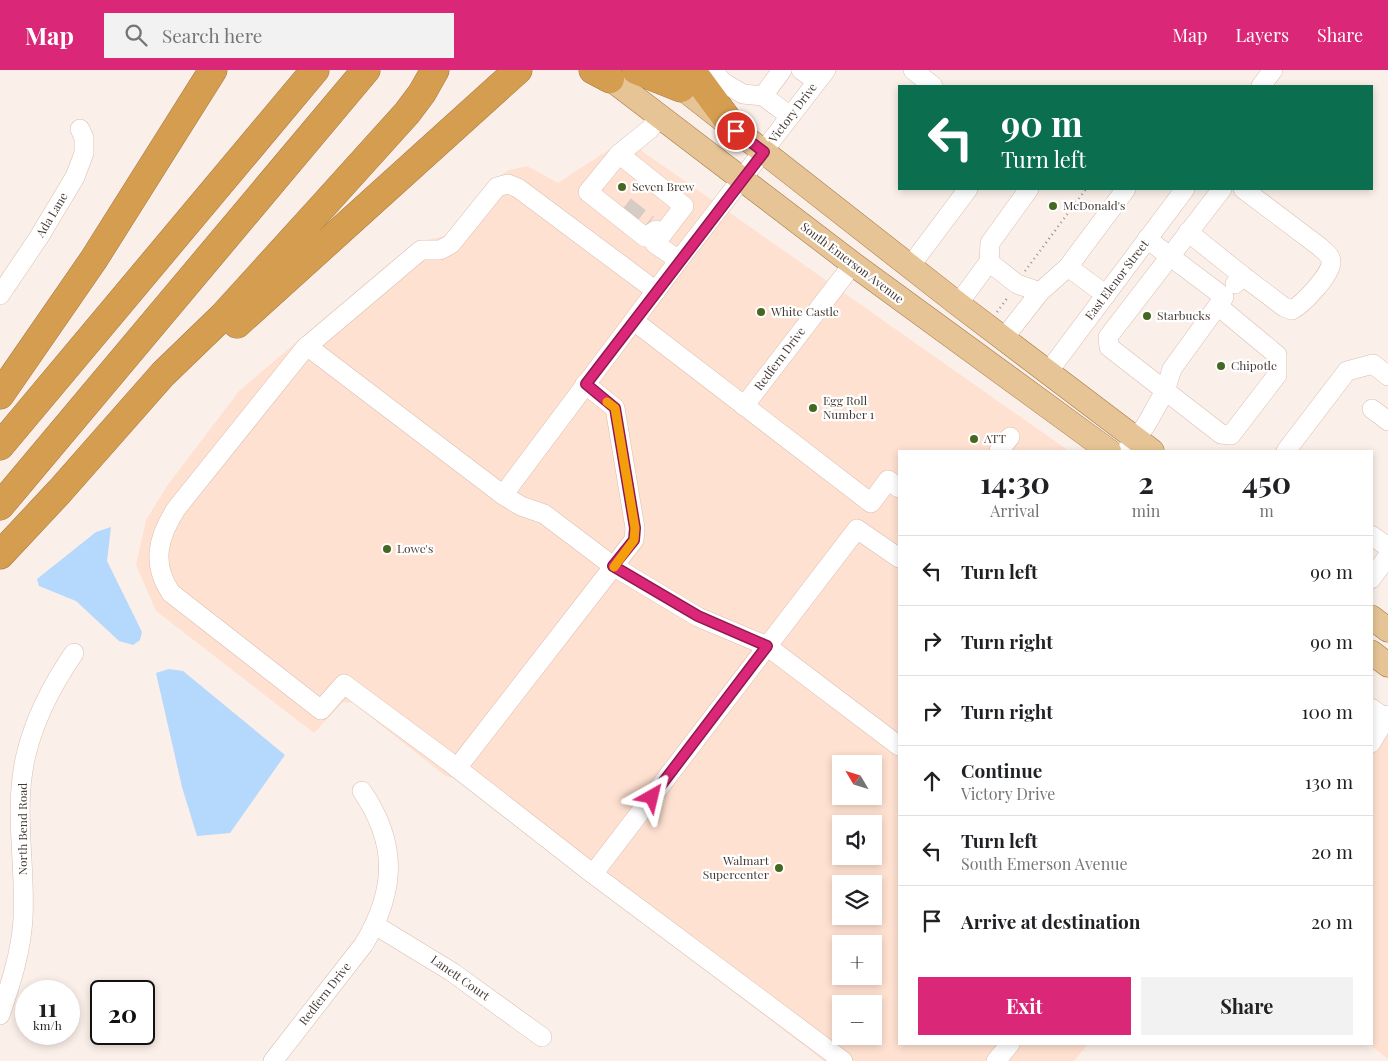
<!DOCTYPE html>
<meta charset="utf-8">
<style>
:root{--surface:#fff;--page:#f2f2f2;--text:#202124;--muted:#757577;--line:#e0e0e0;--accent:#db2777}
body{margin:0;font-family:"Playfair Display",serif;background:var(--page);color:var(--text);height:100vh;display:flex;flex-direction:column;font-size:19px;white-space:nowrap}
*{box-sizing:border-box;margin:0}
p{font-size:16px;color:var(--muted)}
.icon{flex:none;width:28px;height:28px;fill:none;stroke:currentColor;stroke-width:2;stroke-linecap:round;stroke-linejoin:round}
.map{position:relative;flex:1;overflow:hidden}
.panel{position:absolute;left:898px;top:380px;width:475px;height:595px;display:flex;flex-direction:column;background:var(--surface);border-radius:0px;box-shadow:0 2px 8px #0003}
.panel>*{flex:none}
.banner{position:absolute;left:898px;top:15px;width:475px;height:105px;border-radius:0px;box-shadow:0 2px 8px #0003;background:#0b6e4f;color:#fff;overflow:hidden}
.needle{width:32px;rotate:308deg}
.tools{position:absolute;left:832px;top:685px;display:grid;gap:10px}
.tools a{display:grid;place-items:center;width:50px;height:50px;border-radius:0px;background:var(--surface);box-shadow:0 2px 8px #0003;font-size:25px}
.speed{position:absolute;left:15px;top:910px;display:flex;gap:10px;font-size:25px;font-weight:700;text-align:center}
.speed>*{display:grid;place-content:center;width:65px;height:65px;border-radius:50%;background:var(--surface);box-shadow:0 2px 8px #0003;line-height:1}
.speed small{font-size:12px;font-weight:400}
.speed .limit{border:2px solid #111;border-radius:8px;background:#fff;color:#111}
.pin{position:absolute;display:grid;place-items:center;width:42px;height:42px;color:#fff;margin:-21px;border:2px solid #fff;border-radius:50%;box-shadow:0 1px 5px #0007}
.me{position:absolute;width:55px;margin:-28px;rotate:37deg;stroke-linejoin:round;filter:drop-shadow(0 0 4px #0008)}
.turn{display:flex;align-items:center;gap:18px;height:105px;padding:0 20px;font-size:22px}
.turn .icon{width:65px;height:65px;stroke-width:2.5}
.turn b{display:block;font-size:35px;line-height:42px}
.eta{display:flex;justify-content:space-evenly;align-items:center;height:85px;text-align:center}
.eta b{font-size:30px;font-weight:700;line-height:35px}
.cta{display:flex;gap:10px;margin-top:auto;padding:10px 20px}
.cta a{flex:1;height:58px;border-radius:0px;background:var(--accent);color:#fff;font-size:20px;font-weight:700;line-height:58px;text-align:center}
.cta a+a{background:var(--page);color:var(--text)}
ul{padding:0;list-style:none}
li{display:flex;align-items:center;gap:15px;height:70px;padding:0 20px;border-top:1px solid var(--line)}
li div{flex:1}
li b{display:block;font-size:19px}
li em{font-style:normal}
header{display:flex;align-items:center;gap:30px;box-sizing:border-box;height:70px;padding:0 25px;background:var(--accent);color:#fff}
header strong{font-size:24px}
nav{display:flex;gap:28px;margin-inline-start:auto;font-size:18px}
.search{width:350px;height:45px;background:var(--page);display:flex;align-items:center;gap:12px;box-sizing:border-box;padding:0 18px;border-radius:0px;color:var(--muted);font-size:19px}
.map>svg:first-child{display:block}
</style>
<header>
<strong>Map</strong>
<div class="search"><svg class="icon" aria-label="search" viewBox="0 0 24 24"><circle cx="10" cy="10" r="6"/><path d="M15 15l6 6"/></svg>Search here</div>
<nav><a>Map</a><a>Layers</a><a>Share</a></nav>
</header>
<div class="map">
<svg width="1388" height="991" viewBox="0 0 1388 991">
<rect width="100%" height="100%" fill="#fbefe9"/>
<g fill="#ffe1d1" fill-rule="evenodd">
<path d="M625,69L1069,381H899V974H1088L1074,991H824L457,710L444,705L353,633L343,632L314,663L156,541L136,495L146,450L167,416L239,321L387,195L421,171L450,165L490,113L509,100L527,96L558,113ZM841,694H874V726H841ZM841,754H874V786H841ZM841,814H874V846H841ZM841,874H874V906H841ZM841,934H874V966H841Z"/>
<polygon points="1383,634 1388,638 1388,989 1369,974 1371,974 1372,925 1371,649"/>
</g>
<g fill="#b5d9fd">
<polygon points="111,457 107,491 142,562 140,570 133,575 119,571 76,531 39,516 37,509 96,462"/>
<polygon points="169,599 183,601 285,685 230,763 197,766 182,717 156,603"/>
</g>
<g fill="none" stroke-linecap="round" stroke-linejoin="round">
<polyline stroke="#d7cbc5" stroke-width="19" stroke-dasharray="19 9" stroke-linecap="butt" points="625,136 648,154"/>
<g stroke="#dabdae" stroke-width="20">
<g id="minor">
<polyline points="712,0 724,13 743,24 763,26 790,46"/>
<polyline points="801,0 817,11"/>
<polyline points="913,0 933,16"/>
<polyline points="1261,16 1273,0"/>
<polyline points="763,26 782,0"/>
<polyline points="659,46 650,59 619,84 684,136 655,174 679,190"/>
<polyline points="619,84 588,122 645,167 656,160"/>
<polyline points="1188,162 1243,206 1235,214"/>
<polyline points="989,192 1017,214 1040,222"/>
<polyline points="911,195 968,119"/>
<polyline points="1068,197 1106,225"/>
<path d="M1243,206L1284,237L1292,240C1303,234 1331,205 1331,192C1331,185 1325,182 1320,177L1243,119"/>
<path d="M656,221L518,118L508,114L497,117L451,174L440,180H421L305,278L176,439C158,467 151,494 171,523L321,640L344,614L448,691L593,804L857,459L899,488"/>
<polyline points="0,225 39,167 75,107 84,83 84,68 80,59"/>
<polyline points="958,234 989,192 990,173 1029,119"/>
<polyline points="1218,236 1277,285 1277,305 1231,365 1221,364 1109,277 1108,267 1222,119"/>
<polyline points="634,251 871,433 888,410 899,418"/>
<polyline points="1004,268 1040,222 1068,197 1126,119"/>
<polyline points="307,276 503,425 679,190 826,0"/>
<polyline points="1048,302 1185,119"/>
<polyline points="744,336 853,194"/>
<polyline points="1372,339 1388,351"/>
<polyline points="999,381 1010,367"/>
<polyline points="1126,381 1146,355 1165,321 1172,299 1224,227 1147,169"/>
<polyline points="1286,381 1347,301 1373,294 1388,306"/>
<polyline points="503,425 521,436 544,444 613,496 698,547 767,576 899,676"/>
<polyline points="1371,465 1388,477"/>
<polyline points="1371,509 1388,486"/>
<polyline points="1371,638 1388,650"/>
<polyline points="1371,673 1388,645"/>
<polyline points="457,698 634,470 635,458 615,338 585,314"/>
<polyline points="593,804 843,991"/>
<polyline points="375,855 452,902 542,967"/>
<path d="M0,945C11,913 21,882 23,849C26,794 13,739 26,685C35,647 52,615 74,583"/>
<path d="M273,991L364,874C396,820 398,774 362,721"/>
<polyline points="996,991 1010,974"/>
</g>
</g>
<g stroke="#a37a46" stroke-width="25">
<g id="major">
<polyline points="599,0 853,194 1109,381"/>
<polyline points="667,6 958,234 1152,381"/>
<polyline points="1371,547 1388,560"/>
<polyline points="1371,582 1388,595"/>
</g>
</g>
<g stroke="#a37a46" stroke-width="29">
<g id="highway">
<polyline points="593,0 610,9"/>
<polyline points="636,0 681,18"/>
<polyline points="686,0 697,8 736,61"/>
<polyline points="237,254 518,0"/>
<polyline points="0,325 94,189 213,0"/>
<polyline points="0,376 315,0"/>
<polyline points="0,436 366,0"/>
<polyline points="0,485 59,422 163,304 223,246 323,136 407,43 422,23 435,0"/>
</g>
</g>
<g stroke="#9d918b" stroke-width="2.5" stroke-dasharray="1 4" stroke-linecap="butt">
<polyline points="1025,201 1086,119"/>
<polyline points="997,242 1008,227"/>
</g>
<use href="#minor" stroke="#fff" stroke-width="19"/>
<use href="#major" stroke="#e6c495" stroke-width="24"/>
<use href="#highway" stroke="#d59d4f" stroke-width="28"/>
</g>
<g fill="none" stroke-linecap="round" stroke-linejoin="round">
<g stroke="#8e194d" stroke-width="12">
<polyline id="route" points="652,727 767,576 698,546 613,496 634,470 635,458 615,338 586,314 764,82 736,61"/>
</g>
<use href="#route" stroke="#db2777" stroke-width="9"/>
<polyline stroke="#f59e0b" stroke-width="9" points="607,332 615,338 635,458 634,470 614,497"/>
</g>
<g fill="#446821" stroke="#fff" stroke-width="2">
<circle cx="622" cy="117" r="5"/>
<circle cx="1053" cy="136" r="5"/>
<circle cx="761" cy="242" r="5"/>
<circle cx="1147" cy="246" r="5"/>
<circle cx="1221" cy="296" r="5"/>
<circle cx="813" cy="338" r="5"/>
<circle cx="974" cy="369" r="5"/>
<circle cx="387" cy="479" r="5"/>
<circle cx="779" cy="798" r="5"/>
</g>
<g text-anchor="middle" stroke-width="4.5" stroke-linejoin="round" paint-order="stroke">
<g font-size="12" fill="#463a34" stroke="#fff">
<text transform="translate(793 43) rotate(-53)" y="4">Victory Drive</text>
<text transform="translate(52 145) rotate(-59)" y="4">Ada Lane</text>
<text transform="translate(852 193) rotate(37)" y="4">South Emerson Avenue</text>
<text transform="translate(1117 210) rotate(-53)" y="4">East Elenor Street</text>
<text transform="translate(780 289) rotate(-53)" y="4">Redfern Drive</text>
<text transform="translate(23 759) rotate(-90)" y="4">North Bend Road</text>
<text transform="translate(460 908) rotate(35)" y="4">Lanett Court</text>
<text transform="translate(325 924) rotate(-52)" y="4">Redfern Drive</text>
</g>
<g font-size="12" fill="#463a34" stroke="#fff" text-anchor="start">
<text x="632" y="121">Seven Brew</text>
<text x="1063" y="140">McDonald's</text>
<text x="771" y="246">White Castle</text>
<text x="1157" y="250">Starbucks</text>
<text x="1231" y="300">Chipotle</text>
<text x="823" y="335">Egg Roll<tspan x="823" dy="14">Number 1</tspan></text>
<text x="984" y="373">ATT</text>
<text x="397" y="483">Lowe's</text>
<text x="769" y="795" text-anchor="end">Walmart<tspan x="769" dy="14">Supercenter</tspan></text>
</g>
</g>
</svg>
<div class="tools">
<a><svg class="needle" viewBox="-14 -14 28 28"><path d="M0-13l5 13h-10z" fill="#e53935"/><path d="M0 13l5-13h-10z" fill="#757577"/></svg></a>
<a><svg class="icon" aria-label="sound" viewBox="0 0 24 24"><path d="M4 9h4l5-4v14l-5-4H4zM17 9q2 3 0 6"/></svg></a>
<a><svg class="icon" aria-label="layers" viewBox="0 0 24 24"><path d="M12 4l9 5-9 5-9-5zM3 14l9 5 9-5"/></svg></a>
<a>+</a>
<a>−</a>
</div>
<div class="speed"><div>11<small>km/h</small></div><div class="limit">20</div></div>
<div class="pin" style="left:736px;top:61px;background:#d93025"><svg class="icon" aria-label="arrive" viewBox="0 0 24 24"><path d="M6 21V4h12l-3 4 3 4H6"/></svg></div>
<svg class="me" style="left:652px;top:727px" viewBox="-20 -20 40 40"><path d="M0-17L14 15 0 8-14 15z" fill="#db2777" stroke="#fff" stroke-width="4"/></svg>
<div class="banner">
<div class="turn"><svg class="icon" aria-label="left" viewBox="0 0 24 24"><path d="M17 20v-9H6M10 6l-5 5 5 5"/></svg><div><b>90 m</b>Turn left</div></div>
</div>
<section class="panel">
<div class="eta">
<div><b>14:30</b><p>Arrival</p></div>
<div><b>2</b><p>min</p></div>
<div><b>450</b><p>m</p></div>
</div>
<ul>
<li><svg class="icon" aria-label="left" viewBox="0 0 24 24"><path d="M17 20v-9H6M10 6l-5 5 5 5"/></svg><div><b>Turn left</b></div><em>90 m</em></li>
<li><svg class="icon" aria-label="right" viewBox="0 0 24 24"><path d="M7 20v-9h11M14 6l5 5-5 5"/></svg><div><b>Turn right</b></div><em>90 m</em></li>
<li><svg class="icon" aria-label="right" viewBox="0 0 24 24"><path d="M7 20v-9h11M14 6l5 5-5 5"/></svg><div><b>Turn right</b></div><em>100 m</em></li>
<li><svg class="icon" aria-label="ahead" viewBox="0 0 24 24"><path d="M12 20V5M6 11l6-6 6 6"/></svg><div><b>Continue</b><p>Victory Drive</p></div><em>130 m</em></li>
<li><svg class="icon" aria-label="left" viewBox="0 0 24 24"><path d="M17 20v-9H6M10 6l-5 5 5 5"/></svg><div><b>Turn left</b><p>South Emerson Avenue</p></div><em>20 m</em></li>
<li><svg class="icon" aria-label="arrive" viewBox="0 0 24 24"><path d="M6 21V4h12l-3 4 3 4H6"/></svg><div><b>Arrive at destination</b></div><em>20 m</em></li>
</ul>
<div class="cta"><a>Exit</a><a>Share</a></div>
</section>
</div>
